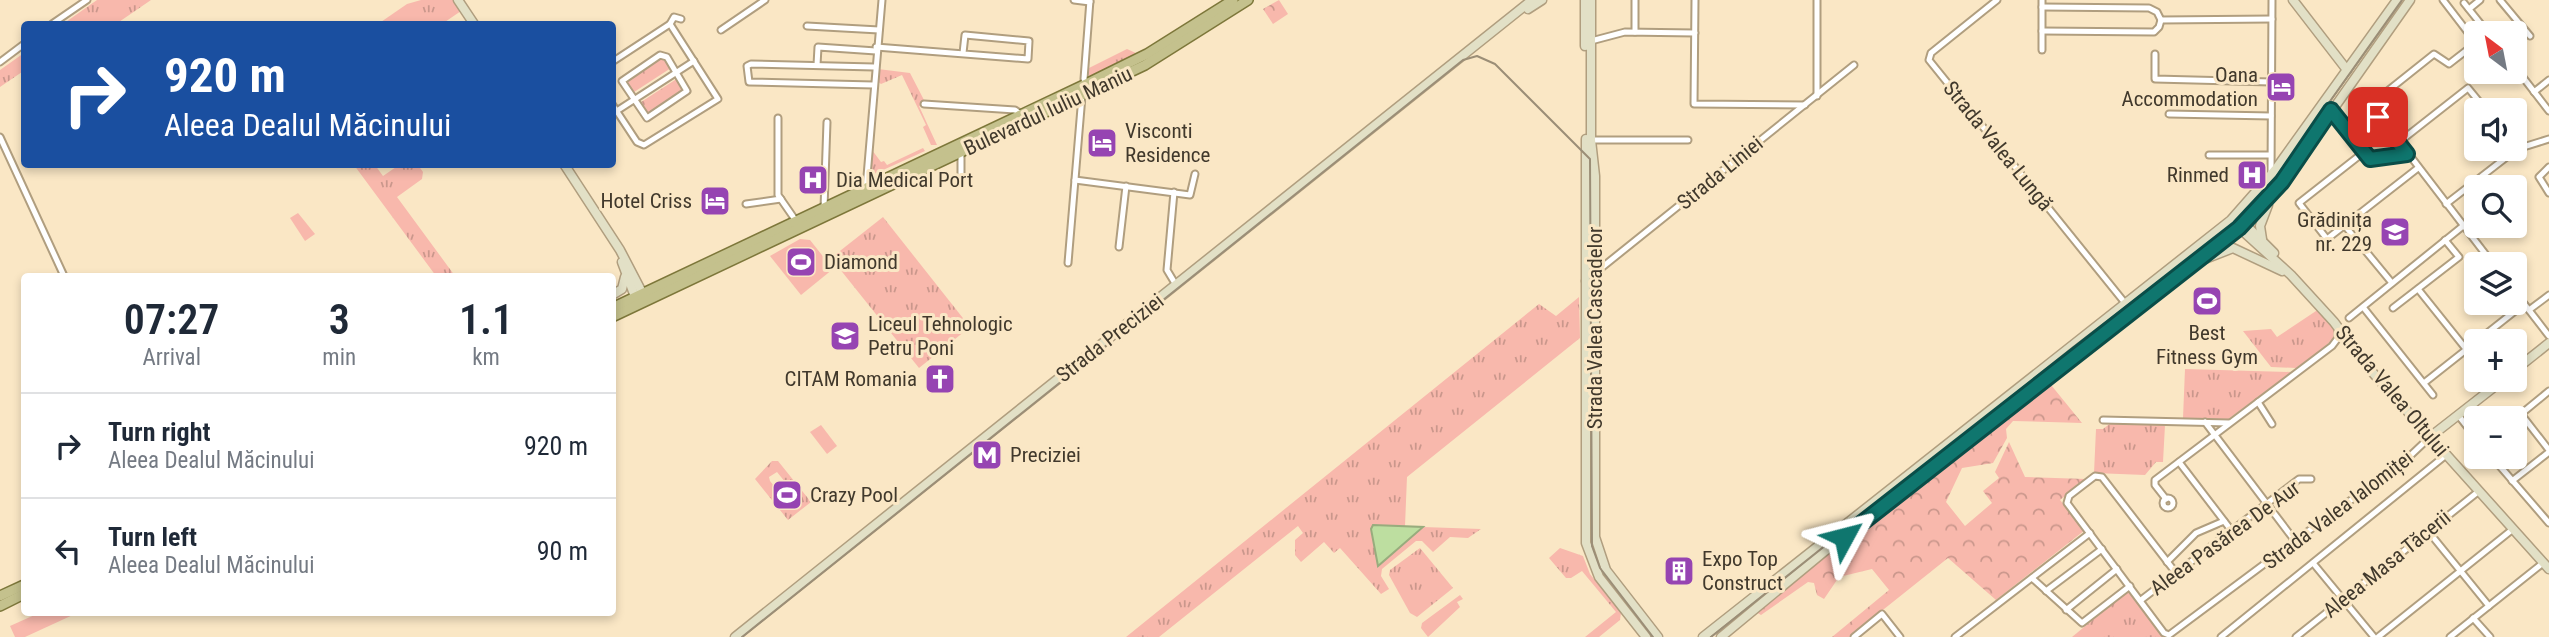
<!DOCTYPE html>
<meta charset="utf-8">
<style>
:root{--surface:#fff;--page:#f6f6f7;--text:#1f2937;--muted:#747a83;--line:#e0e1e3}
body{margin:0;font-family:"Roboto Condensed",sans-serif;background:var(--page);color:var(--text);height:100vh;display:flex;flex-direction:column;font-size:26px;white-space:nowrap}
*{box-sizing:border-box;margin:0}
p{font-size:23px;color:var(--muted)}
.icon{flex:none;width:38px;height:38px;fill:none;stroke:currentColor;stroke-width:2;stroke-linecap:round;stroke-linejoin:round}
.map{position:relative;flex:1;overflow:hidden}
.sheet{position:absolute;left:21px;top:273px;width:595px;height:343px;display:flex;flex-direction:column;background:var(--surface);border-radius:7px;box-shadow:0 4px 10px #0003}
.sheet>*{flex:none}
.hud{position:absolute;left:21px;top:21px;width:595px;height:147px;border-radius:7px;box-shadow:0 4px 10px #0003;background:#1a4fa0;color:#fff;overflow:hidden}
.needle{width:46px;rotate:328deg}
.fabs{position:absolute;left:2464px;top:21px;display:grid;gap:14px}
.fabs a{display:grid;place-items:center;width:63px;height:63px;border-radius:7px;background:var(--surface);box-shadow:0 4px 10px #0003;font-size:35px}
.pin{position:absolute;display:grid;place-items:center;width:60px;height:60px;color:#fff;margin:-30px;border-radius:14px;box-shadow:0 4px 10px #0006}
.me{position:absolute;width:77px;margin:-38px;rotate:52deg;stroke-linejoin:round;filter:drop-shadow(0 0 5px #0008)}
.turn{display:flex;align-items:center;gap:24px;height:147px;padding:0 28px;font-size:32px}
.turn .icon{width:91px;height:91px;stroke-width:2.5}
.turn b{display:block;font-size:49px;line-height:60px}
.eta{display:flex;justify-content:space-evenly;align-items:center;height:119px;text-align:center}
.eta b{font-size:42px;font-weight:600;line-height:49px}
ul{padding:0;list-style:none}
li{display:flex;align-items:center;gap:21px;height:105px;padding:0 28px;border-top:2px solid var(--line)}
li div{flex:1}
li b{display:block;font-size:26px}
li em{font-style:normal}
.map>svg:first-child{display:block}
</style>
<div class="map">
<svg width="2549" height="637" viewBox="0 0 2549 637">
<defs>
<pattern id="grass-tufts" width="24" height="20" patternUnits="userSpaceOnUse" patternTransform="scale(1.75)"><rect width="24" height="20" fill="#f8b8ac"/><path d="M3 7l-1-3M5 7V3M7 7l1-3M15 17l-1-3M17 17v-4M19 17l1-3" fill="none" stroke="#ca978c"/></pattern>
<pattern id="forest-crowns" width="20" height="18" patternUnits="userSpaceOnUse" patternTransform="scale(1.75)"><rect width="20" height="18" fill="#f8b8ac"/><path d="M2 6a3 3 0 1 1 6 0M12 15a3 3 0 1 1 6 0" fill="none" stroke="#ca978c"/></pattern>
</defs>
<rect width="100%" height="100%" fill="#fae7c5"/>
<g fill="url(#grass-tufts)" fill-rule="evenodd">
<polygon points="97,0 151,0 116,24 63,24"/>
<polygon points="421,0 454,0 461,11 442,24 378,24 407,4"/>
<polygon points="1127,49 1138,54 1092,77 1088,75 1089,68"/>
<polygon points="24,53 24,75 22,72 0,87 0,70"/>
<polygon points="878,69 910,73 924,100 923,107 919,106 937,145 931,145 923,127 926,125 902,75 881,84 877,81"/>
<polygon points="923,148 925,151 872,175 872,150 881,162 884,161 887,165"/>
<polygon points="354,165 375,165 383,176 399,165 418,165 423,172 422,179 397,197 455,276 436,276"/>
<polygon points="883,217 970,327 919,368 831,258"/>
<polygon points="1579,297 1580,338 1407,477 1405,526 1374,525 1371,529 1378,565 1423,527 1481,529 1468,538 1450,537 1433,552 1422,541 1416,541 1382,569 1381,576 1389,589 1381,594 1340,548 1334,553 1324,542 1301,562 1295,555 1295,540 1303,533 1298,526 1159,637 1126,637 1539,304 1556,316"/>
<path d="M2319,309C2324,315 2331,321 2335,327C2341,340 2306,361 2296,368L2271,367L2243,331L2271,329L2277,337Z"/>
<polygon points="2185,369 2292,372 2227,420 2183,418"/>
<polygon points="2112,422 2165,425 2163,462 2156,462 2145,475 2094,473 2096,429 2103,429"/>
<path d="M772,461H778L811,502L788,520L755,479ZM777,472L798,498L791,507L770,481L769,477Z"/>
<polygon points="1420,548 1453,588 1417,617 1410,613 1389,575 1390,570"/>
<polygon points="1560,548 1583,556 1590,574 1621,613 1620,620 1599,637 1585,637 1616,612 1582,571 1571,578 1566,578 1549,558"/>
<polygon points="2129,590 2164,637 2072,637"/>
<polygon points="1460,595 1463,599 1457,602 1460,607 1428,637 1421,628 1422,623"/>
</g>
<g fill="url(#forest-crowns)">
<polygon points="1279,0 1288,14 1273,24 1263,9"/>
<polygon points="661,57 671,68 631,94 625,81"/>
<polygon points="678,78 683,92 646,115 638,104"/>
<polygon points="2047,380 2082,423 2013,421 2006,429 2007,438 1993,463 1962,468 1946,502 1965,526 1992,503 1983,491 1999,478 1995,472 2009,442 2025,477 2086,479 2060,500 2085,530 1996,600 1948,558 1849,637 1832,637 1889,590 1872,569 1839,577 1824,599 1817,595 1814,583 1808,582 1761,615 1756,612"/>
</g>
<g fill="#f8b8ac">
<polygon points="298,213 315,234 305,241 290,218"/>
<polygon points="800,239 810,240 833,269 801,295 770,256"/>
<polygon points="821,425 837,446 827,454 810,432"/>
<polygon points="39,613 74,612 75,614 25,637 15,637 10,626"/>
</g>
<polygon fill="#bddea0" stroke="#98ac7d" stroke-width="2" points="1373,525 1423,527 1378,566 1371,529"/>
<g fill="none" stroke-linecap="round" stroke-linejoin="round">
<g stroke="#b09e7f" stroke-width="9">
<g id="street">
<polyline points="1074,0 1090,2"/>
<polyline points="1695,0 1694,104 1805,105"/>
<polyline points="1997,0 1931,53 1929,60 2125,303"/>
<polyline points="2443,0 2476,43"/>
<polyline points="2500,0 2530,36"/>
<polyline points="2464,3 2488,33"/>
<polyline points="2042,7 2149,8 2157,12 2161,20"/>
<polyline points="2469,9 2480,0"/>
<polyline points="2161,20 2272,19"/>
<polyline points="52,24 87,0"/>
<polyline points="807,26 879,30"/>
<polyline points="721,30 765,0"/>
<polyline points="2042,31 2154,32 2159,27 2161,20"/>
<polyline points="1635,32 1635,0"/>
<polyline points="1591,41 1625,32 1695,33"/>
<polyline points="2476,43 2449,64 2434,54 2375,101 2372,106 2493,264"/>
<polyline points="876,47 1028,59 1029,41 965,35 963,53"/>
<polyline points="2042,50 2042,0"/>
<polyline points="2155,54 2155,79 2271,82"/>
<polygon points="660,55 667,57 687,91 647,118 622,81"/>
<polyline points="0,62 24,44"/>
<polyline points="612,62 670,24"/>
<polyline points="817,65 818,47 876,51"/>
<polyline points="2515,67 2549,111"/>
<polyline points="1086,84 1084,79 1090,0"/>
<polyline points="873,85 749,82 747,66 751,64 874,67"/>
<polyline points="2534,92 2549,80"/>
<polyline points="1817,96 1817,0"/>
<polyline points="612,104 637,142 644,145 718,99 670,24 674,17 681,19"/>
<polyline points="924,104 1015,110 1021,114"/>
<polyline points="2331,110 2370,159 2407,154"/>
<polyline points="612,114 694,61"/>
<polyline points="2169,114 2271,116"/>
<polyline points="778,118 778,195 796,221"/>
<polyline points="0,137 64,276"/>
<polyline points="1591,140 1688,140"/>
<polyline points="2398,143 2468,88 2486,110"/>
<polyline points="961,152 961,182"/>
<polyline points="2364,152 2299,203 2327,239 2418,168"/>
<polyline points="2209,155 2270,155"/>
<polyline points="2549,167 2539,177 2549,193"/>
<polyline points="2271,175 2272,0"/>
<polyline points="1075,180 1190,195 1195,174"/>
<polyline points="866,188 882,0"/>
<polyline points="1174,192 1167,270 1176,285"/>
<polyline points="746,204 781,199"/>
<polyline points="2446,204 2517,149 2549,139"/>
<polyline points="824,208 827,122"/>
<polyline points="2345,226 2392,283"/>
<polyline points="1119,247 1126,186"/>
<polyline points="1068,263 1082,96"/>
<polyline points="1585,281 1854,65"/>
<polyline points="2418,289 2466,349"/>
<polyline points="2515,292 2549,336"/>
<polyline points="2363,307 2433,395"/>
<polyline points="2393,308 2459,257 2445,240"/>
<polyline points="2529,310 2549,295"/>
<polyline points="2349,318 2463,226"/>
<polyline points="2424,383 2524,304"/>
<polyline points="2549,391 2521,414 2549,450"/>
<polyline points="2258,402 2272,424"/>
<polyline points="2458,415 2476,438"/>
<polyline points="2103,420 2229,423"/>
<polyline points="2205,422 2295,541"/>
<polyline points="2492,457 2549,523"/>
<polyline points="2179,462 2231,530"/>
<polyline points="2512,481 2549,452"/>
<circle cx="2168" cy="503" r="5"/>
<polyline points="2166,499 2155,485 2155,480 2332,346 2338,338 2338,327"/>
<polyline points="2428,531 2489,606"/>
<polyline points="2167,562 2196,533 2224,521"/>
<polyline points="2313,563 2374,637"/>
<polyline points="2176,573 2102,477 2095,476 2069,496 2067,503 2164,633 2169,635 2342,506 2392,473 2430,437"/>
<polyline points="2032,578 2082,623 2130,586"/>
<polyline points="2046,591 2102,549"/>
<polyline points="2141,600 2299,479 2311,479"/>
<polyline points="2066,610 2117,569"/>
<polyline points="2473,618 2490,637"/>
<polyline points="1854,637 1882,614 1900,637"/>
<polyline points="1955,637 2090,533"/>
<polyline points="2221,637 2446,455"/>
<polyline points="2296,637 2479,491"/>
<polyline points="2378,637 2513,529"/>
<polyline points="2450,637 2543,563"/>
</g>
</g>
<g stroke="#b09e7f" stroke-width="11">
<g id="secondary">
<polyline points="458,0 474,24"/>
<polyline points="1585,0 1585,46"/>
<polyline points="1591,0 1591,140 1595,176 1595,537 1606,570 1658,637"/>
<polyline points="2293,0 2347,70"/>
<polyline points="1528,9 1542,0"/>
<polyline points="1586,139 1586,543 1599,577 1646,637"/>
<polyline points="564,164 620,250 645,298"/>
<polyline points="2241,220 2274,253"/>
<polyline points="2236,225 2291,275 2334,322 2365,364 2549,569"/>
<polyline points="2262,239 2260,226 2268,205"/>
<polyline points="2205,259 2233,248 2282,271"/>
<polyline points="622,262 637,302"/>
<polyline points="612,295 622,289 625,277"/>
<polyline points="2515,370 2549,343"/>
<polyline points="2430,437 2503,380"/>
<polyline points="735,637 1532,0"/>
<polyline points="1703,637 2231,220 2275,170 2397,0"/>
<polyline points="1721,637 1825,551 2249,219 2282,182 2410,0"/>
</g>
</g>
<g stroke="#7d773a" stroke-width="12">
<g id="primary">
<polyline points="612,308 1086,84 1147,54 1233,0"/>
<polyline points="612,317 1145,65 1248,0"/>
<polyline points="0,596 24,585"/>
<polyline points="0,606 24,594"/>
</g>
</g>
<use href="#street" stroke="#fff" stroke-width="5"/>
<use href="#secondary" stroke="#e2e0c6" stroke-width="8"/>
<use href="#primary" stroke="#c4c18d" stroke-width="9"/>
<g stroke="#9b8e77" stroke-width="2">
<polyline points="742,637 1463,60 1477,56 1495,64 1590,159 1592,546 1600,568 1653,637"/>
<polyline points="1711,637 2072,348 2240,219 2277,176 2402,0"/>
</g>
</g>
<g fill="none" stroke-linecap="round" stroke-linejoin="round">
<g stroke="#0a4d48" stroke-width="18">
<polyline id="route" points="1844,537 2239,228 2282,182 2331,110 2370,159 2407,154 2378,117"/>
</g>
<use href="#route" stroke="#0f766e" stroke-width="12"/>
</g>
<defs>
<g id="hotel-square" transform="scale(1.575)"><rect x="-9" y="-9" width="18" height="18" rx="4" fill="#9644b2" stroke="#fae7c5"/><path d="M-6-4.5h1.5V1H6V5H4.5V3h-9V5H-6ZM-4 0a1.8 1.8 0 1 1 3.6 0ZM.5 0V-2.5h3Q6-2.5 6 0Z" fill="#fff"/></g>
<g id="hospital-square" transform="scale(1.575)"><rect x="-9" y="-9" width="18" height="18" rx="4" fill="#9644b2" stroke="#fae7c5"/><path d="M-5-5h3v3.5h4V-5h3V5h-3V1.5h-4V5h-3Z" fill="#fff"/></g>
<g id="school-square" transform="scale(1.575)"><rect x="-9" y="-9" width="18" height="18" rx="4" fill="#9644b2" stroke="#fae7c5"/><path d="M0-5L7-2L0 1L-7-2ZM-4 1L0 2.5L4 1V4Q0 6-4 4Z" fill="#fff"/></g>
<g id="stadium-square" transform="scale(1.575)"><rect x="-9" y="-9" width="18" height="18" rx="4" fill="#9644b2" stroke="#fae7c5"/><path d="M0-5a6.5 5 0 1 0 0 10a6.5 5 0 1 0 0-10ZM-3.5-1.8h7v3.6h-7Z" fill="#fff"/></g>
<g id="church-square" transform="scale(1.575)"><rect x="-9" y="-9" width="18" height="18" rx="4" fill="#9644b2" stroke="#fae7c5"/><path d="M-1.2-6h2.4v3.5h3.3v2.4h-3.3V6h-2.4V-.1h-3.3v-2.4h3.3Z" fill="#fff"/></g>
<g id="metro-square" transform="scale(1.575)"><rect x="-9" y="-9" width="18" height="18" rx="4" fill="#9644b2" stroke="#fae7c5"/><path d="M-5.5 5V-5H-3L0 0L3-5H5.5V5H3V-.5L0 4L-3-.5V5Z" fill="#fff"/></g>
<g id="building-square" transform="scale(1.575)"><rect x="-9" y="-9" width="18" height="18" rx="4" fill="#9644b2" stroke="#fae7c5"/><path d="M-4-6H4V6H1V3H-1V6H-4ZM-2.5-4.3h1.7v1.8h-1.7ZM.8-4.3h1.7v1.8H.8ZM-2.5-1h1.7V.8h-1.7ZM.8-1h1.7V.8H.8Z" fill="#fff"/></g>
</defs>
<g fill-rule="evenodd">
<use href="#hotel-square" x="2281" y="87"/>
<use href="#hotel-square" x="1102" y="143"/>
<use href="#hospital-square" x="2252" y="175"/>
<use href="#hospital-square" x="813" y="180"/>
<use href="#hotel-square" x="715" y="201"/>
<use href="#school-square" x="2395" y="232"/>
<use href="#stadium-square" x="801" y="262"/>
<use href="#stadium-square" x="2207" y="301"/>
<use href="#school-square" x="845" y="336"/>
<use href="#church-square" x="940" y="379"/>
<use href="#metro-square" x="987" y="455"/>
<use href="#stadium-square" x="787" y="495"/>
<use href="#building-square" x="1679" y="571"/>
</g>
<g text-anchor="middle" stroke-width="6" stroke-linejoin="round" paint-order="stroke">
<g font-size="21" fill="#41392c" stroke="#fae7c5" text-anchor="start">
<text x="2258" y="82" text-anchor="end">Oana<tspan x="2258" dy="24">Accommodation</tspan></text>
<text x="1125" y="138">Visconti<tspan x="1125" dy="24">Residence</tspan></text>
<text x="2229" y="182" text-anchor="end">Rinmed</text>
<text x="836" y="187">Dia Medical Port</text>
<text x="692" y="208" text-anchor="end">Hotel Criss</text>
<text x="2372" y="227" text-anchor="end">Grădinița<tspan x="2372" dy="24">nr. 229</tspan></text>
<text x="824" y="269">Diamond</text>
<text x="868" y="331">Liceul Tehnologic<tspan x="868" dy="24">Petru Poni</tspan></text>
<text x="2207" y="340" text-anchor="middle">Best<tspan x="2207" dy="24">Fitness Gym</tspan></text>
<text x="917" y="386" text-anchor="end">CITAM Romania</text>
<text x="1010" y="462">Preciziei</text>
<text x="810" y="502">Crazy Pool</text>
<text x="1702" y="566">Expo Top<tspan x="1702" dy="24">Construct</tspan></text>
</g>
<g font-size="21" fill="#41392c" stroke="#fae7c5">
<text transform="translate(1048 111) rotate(-25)" y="7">Bulevardul Iuliu Maniu</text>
<text transform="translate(1998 146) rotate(51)" y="7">Strada Valea Lungă</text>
<text transform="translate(1720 173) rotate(-39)" y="7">Strada Liniei</text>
<text transform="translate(1595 328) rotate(-90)" y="7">Strada Valea Cascadelor</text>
<text transform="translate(1110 338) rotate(-38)" y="7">Strada Preciziei</text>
<text transform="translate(2392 391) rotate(50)" y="7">Strada Valea Oltului</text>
<text transform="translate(2338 510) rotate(-37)" y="7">Strada Valea Ialomiței</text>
<text transform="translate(2225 538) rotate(-36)" y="7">Aleea Pasărea De Aur</text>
<text transform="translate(2387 564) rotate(-39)" y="7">Aleea Masa Tăcerii</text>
</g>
</g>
</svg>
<div class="fabs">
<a><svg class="needle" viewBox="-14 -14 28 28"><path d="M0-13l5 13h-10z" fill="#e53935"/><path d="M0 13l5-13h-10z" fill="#747a83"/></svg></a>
<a><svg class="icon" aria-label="sound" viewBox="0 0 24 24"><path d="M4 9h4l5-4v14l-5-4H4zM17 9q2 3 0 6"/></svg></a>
<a><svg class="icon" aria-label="search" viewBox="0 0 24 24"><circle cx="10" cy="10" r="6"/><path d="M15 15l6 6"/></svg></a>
<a><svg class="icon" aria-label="layers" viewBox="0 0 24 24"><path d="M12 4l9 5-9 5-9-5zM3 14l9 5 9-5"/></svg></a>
<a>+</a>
<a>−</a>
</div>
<div class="pin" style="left:2378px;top:117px;background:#d93025"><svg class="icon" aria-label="arrive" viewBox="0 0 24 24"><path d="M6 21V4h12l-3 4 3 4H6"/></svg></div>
<svg class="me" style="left:1844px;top:537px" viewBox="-20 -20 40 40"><path d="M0-17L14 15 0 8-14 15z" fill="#0f766e" stroke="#fff" stroke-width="4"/></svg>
<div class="hud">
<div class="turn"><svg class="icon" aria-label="right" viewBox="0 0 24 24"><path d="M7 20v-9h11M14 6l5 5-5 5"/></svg><div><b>920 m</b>Aleea Dealul Măcinului</div></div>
</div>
<section class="sheet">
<div class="eta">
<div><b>07:27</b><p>Arrival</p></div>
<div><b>3</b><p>min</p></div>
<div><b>1.1</b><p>km</p></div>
</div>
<ul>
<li><svg class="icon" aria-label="right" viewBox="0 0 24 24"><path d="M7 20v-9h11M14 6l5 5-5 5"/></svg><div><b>Turn right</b><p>Aleea Dealul Măcinului</p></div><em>920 m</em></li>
<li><svg class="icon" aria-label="left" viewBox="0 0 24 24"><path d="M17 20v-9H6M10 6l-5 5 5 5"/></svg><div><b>Turn left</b><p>Aleea Dealul Măcinului</p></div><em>90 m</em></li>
</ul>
</section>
</div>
